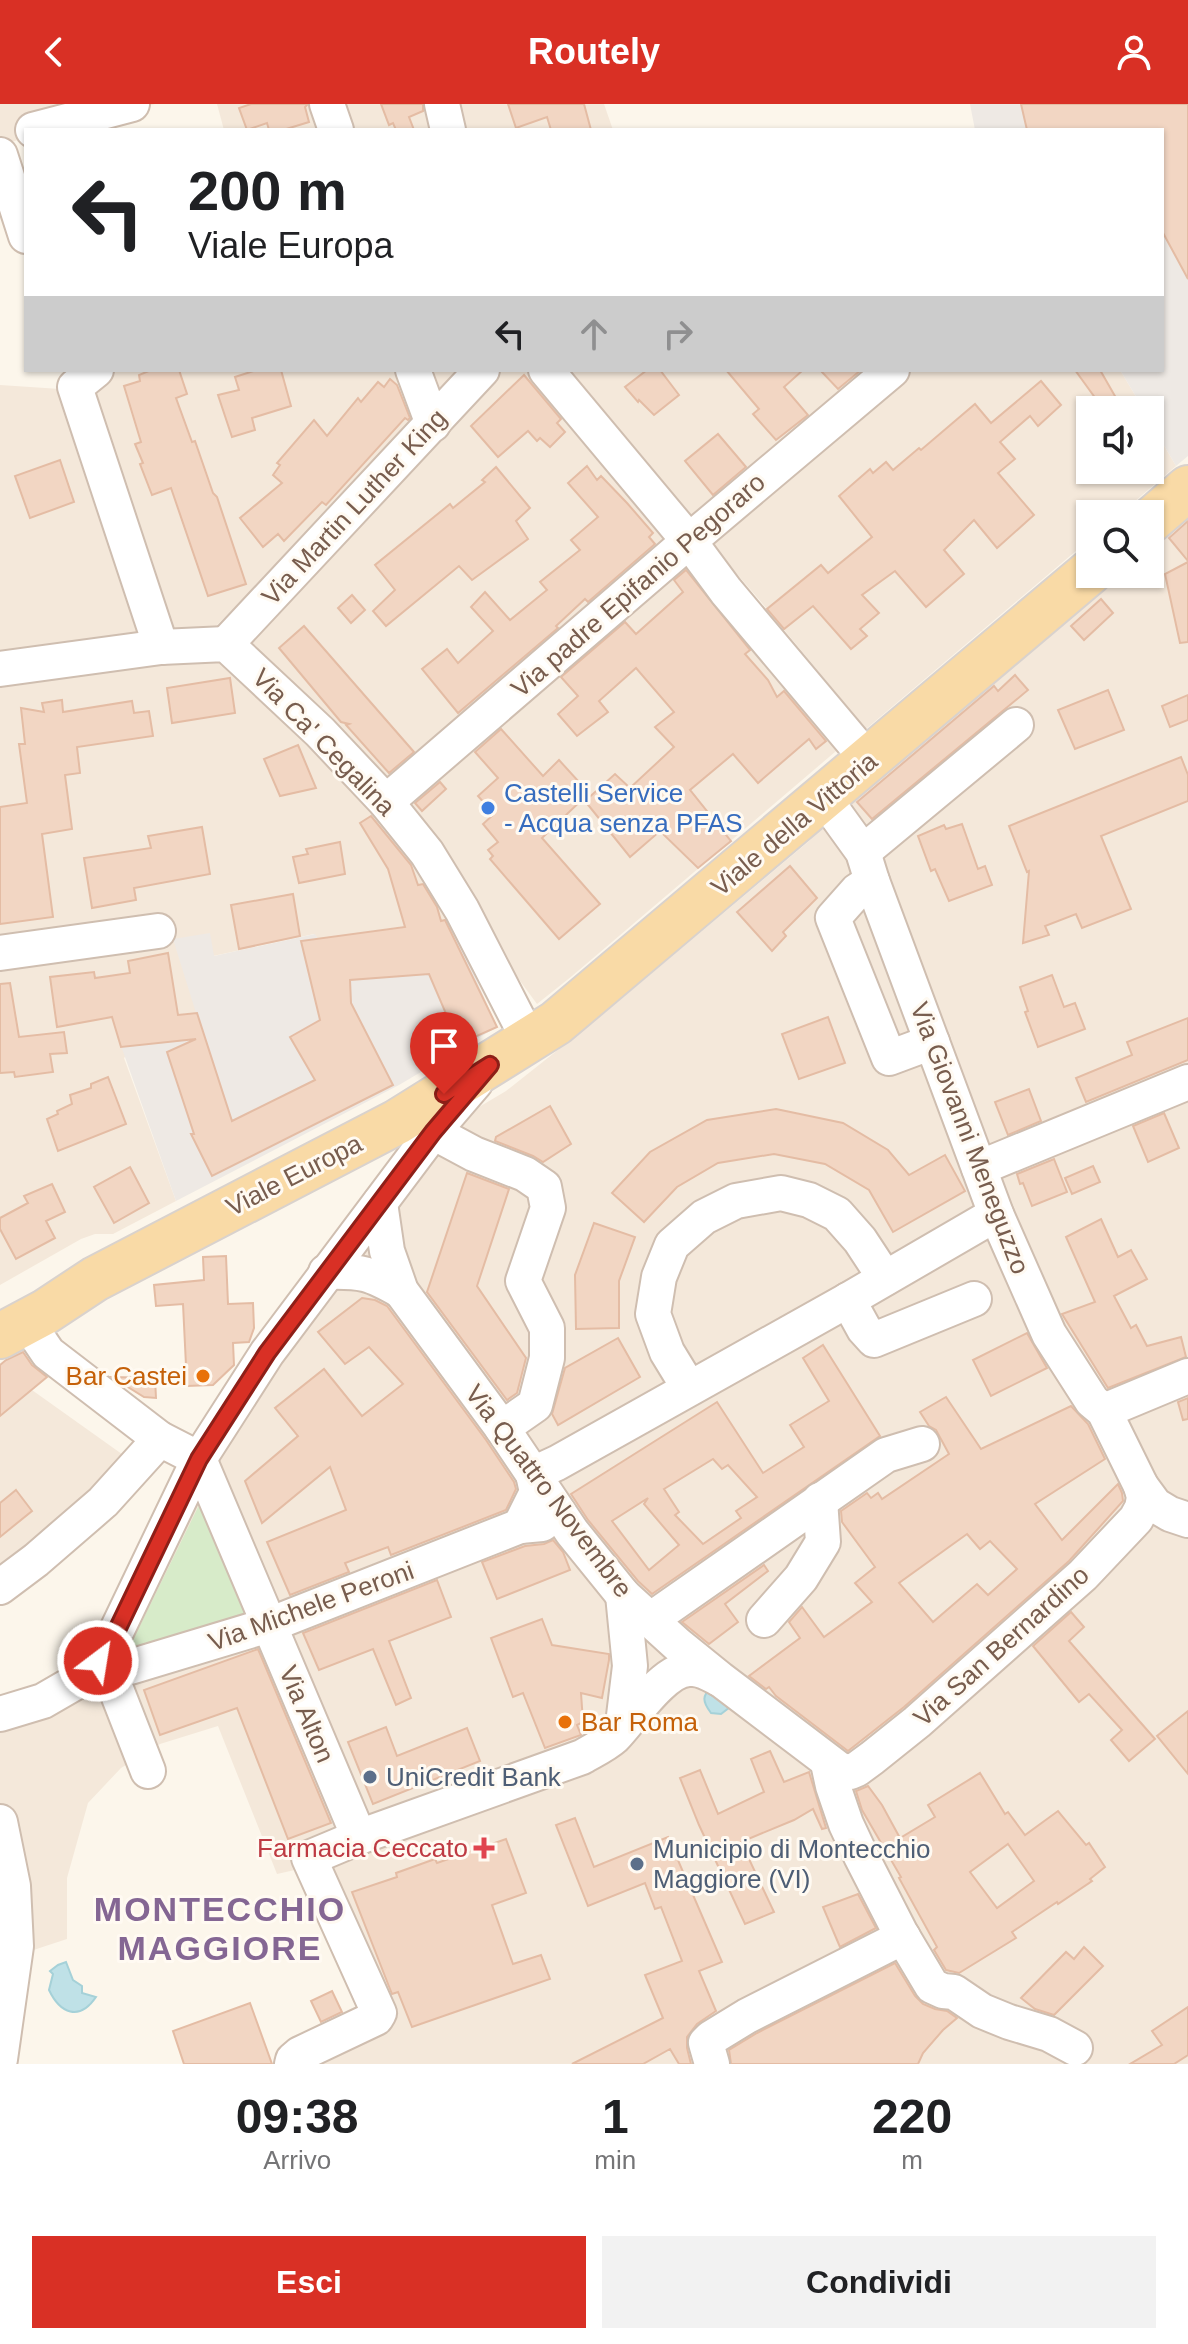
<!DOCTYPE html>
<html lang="it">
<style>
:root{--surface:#fff;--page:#f2f2f2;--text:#202124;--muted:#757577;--accent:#d93025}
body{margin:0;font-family:Helvetica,sans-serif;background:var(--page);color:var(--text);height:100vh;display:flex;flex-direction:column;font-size:30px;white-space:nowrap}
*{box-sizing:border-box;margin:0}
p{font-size:26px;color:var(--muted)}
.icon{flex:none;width:44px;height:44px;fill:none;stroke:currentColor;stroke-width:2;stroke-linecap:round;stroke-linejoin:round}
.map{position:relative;height:1960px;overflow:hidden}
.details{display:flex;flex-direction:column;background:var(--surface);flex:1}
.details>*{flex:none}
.top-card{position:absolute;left:24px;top:24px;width:1140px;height:244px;border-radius:0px;box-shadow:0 2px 6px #0004;background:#fff;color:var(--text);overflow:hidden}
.buttons{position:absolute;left:1076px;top:292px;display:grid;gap:16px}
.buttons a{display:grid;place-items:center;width:88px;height:88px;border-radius:0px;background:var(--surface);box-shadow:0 2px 6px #0004;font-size:40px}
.pin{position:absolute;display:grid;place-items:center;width:68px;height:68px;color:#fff;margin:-82px -34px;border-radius:50% 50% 50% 0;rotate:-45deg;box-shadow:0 0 8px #0007}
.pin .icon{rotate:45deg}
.me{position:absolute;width:88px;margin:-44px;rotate:31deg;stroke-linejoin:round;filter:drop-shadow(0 0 6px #0008)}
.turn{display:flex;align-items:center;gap:28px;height:168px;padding:0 32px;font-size:36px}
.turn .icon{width:104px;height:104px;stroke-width:2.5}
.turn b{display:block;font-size:56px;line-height:68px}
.lanes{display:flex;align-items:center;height:76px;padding:0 32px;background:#0003;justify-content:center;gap:40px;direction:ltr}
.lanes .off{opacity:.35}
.eta{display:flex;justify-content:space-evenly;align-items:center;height:136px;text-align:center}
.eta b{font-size:48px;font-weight:700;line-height:56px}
.button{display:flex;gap:16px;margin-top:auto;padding:16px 32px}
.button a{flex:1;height:92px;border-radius:0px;background:var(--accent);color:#fff;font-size:32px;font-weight:700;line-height:92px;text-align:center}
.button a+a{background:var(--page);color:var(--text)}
header{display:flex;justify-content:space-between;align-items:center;height:104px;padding:0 32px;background:var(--accent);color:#fff;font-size:36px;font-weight:700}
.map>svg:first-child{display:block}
</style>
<header><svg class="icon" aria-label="back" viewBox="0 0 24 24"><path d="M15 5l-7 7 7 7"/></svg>Routely<svg class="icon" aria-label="person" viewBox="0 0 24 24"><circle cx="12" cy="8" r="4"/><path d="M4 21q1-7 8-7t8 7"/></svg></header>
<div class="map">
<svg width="1188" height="1960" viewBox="0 0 1188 1960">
<rect width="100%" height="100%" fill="#fcf6eb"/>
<g fill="#f4e8da">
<polygon points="0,0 155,0 7,39 0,44"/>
<polygon points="217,0 424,0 432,26 224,26"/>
<polygon points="454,0 604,0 613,26 461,26"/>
<polygon points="84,266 459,266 316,423 207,531 0,557 0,281 60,285"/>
<polygon points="500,266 532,266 842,642 572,872 537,900 423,745 248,542 336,444"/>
<polygon points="561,266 1120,266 1144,306 1090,306 1090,366 1150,366 1150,317 1176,362 1120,410 1090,410 1090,435 866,625 762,499"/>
<polygon points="1188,412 1188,1960 292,1960 379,1913 317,1761 277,1770 218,1622 160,1640 121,1664 88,1699 67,1774 67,1835 0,1857 0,1629 81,1562 234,1326 437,1028 506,987 602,911 808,738 847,696 1117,470 1150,470 1150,443"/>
<polygon points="216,552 289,605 430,776 452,815 318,835 314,830 213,852 196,909 163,913 124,954 176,1097 113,1130 95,1130 81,1135 0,1181 0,575"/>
<polygon points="1,1264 126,1353 0,1474 0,1265"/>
</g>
<g fill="#eee9e4">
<polygon points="970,0 1188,0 1188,352 1176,362 1150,317 1150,306 1144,306 1120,266 1162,266 1162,26 975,26"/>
<polygon points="452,815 459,836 497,923 399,981 176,1097 114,922 196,909 173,835 210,829 214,852 315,830 318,835"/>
</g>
<polygon fill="#d7ebc9" points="202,1395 254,1514 126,1550"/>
<g fill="#bfe1e7" stroke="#a5d1d8" stroke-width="2">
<path d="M712,1582L730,1603L721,1610L711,1609C702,1597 702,1592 712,1582Z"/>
<path d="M66,1858L73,1876L82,1882V1889L96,1893C79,1918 60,1909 49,1886L53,1870L50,1867L58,1861Z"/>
</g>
<g fill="#f2d6c3" stroke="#e4bca4" stroke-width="2" fill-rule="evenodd">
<polygon points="251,0 308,0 305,3 309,18 283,26 269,26 267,19 247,26 239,4"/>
<polygon points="381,0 423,0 423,7 409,13 414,26 396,26 393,19 389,21"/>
<polygon points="508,0 584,0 591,26 551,26 547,13 516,24"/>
<polygon points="1021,0 1188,0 1188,175 1162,127 1162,26 1027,26"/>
<polygon points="151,266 179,266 187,290 176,294 192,338 195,337 213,389 217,393 246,480 208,492 171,384 152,391 140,360 143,359 135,340 141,338 124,282 140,277 139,271"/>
<polygon points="257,266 281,266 291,302 252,314 255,326 232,333 218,291 239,286 235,273"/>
<polygon points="647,266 660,266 679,291 654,311 639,296 638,298 625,283"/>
<polygon points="726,266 803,266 784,283 808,311 776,336 753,310 759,305"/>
<polygon points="820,266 861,266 838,285"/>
<polygon points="1075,266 1100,266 1123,306 1104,306"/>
<polygon points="524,271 561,315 557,319 565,328 550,343 540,334 537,337 528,327 498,353 471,322"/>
<polygon points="390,275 397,281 410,314 408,316 405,314 326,401 322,398 284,437 278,430 263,443 240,414 282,379 273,371 280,361 277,359 314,316 327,332 358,294 361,298 378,278 384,283"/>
<polygon points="1041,277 1061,301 1038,322 1030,312 1000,338 1015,355 998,369 1034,411 997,444 974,416 944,446 964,470 926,503 895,467 862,491 879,509 860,525 867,532 851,545 813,502 784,525 767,505 821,461 828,469 872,433 839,392 870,365 873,369 886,358 893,366 919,344 921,346 975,300 991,319"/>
<polygon points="718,330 746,363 713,391 685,357"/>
<polygon points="60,356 74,398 30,414 15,372"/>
<polygon points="587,362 597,376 601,372 627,399 653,429 649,433 655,440 588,498 585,495 556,522 558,524 458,609 422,565 447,545 458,559 493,527 471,503 485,488 510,516 547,486 540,478 580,446 571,436 598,413 568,379"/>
<polygon points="496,363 530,404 516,417 528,435 472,476 459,462 386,522 373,507 395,486 375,461 450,400 453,404 485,378 482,376"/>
<polygon points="1188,417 1188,457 1169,434"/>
<polygon points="1188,458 1188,538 1180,539 1165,470"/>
<polygon points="686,466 750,546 745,550 768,576 777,593 784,587 826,637 816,645 809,635 758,679 733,650 690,686 731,737 698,764 660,727 630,753 585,697 615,670 630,684 674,643 655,623 674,608 636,564 599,597 608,608 577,632 558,610 578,592 561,573 625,518 636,530 683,488 674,476"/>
<polygon points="352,491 365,506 351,519 338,504"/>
<polygon points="1101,495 1113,509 1084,536 1071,522"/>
<polygon points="304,522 414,648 389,669 346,621 349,620 341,618 279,544"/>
<polygon points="1015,571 1028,586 872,715 857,698 994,582 998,587"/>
<polygon points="230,574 235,609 172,619 167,584"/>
<polygon points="1108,586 1124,626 1075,645 1058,606"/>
<polygon points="1188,591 1188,616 1170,623 1162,602"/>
<polygon points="62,596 63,608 132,597 134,609 149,607 153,632 77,643 80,669 65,671 72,725 42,730 53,813 0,820 0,703 27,699 19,640 25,640 21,604 44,608 42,599"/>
<polygon points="501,625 543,672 559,656 589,689 542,734 600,800 559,835 490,755 493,752 488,746 498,738 483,720 494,710 478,692 498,674 475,648"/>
<polygon points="298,641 316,684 280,692 264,655"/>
<polygon points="1181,653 1188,671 1188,697 1101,732 1131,805 1082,824 1076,810 1045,822 1049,831 1023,839 1029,767 1027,768 1009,722"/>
<polygon points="440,678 446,685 422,707 415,699"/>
<polygon points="371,712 411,761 418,781 423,780 437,803 441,817 445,816 497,923 459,940 429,870 350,876 351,899 393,981 212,1072 191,1030 194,1030 167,948 196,935 121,943 112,913 57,923 50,873 94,868 95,874 130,869 128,857 168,849 178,911 197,909 232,1017 315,976 290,933 320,916 301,837 405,823 388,765 360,719"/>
<polygon points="962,720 978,765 985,762 992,781 949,797 935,765 931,767 918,732 944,721 946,725"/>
<polygon points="202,723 210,770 134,784 136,796 92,804 84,754 151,744 148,732"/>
<polygon points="340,738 345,770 299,779 293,753 308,750 306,745"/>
<polygon points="790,762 817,794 783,828 786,832 772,847 737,808"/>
<polygon points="293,790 300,832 239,845 231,801"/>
<polygon points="1052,871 1064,903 1075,899 1085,925 1038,943 1025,908 1028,907 1020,883"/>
<polygon points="10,879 19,933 64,928 67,949 50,950 53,968 15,973 14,968 0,969 0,880"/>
<polygon points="828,913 845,959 799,975 782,930"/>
<polygon points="1188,914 1188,956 1086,998 1076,974 1132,951 1127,938"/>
<polygon points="108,973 126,1020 58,1047 47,1015 58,1010 57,1007 72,1000 70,991 91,984 91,980"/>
<polygon points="1029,985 1041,1017 1008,1031 995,998"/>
<polygon points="550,1002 571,1040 543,1058 533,1052 495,1037 496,1033"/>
<polygon points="776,1005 843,1019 888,1046 909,1071 945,1051 965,1087 893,1128 869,1086 825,1060 774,1050 718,1059 677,1083 644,1118 612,1089 650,1048 707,1016"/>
<polygon points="1164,1009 1179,1044 1148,1058 1133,1022"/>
<polygon points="1054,1055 1067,1088 1032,1102 1023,1079 1020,1080 1017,1070"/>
<polygon points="1093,1062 1100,1078 1072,1090 1065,1074"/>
<polygon points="130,1063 149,1099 114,1119 94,1083"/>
<polygon points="467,1069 509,1085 477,1182 526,1254 517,1289 507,1296 427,1188"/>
<polygon points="52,1080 65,1108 46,1117 55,1134 16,1155 0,1125 0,1114 28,1099 24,1092"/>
<polygon points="1101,1115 1118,1153 1131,1146 1147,1175 1114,1192 1131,1224 1136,1221 1147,1242 1181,1233 1186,1253 1108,1284 1062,1210 1095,1198 1066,1133"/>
<polygon points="594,1119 635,1133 619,1177 619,1224 576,1225 575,1171"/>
<polygon points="226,1152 228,1200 253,1199 254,1224 249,1238 233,1239 234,1261 213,1281 187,1282 183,1200 156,1202 154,1181 204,1176 203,1153"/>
<polygon points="362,1194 375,1196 387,1202 486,1336 514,1378 516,1385 506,1406 391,1451 388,1443 345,1459 349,1468 290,1491 267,1438 346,1406 330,1363 262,1419 245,1377 298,1332 275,1304 324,1265 362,1312 403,1280 369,1243 345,1260 318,1228"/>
<polygon points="1027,1229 1047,1264 991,1292 973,1256"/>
<polygon points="618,1234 640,1273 558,1321 552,1310 565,1264"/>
<path d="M823,1241L880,1332L652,1490L638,1477L588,1416L571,1390L717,1298L763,1369L804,1343L790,1321L829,1297L803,1254ZM713,1355L722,1365L728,1361L757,1393L736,1407L741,1414L703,1440L675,1411L679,1408L664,1385ZM648,1394L644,1400L679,1441L649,1466L612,1417Z"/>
<polygon points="23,1248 32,1261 47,1273 0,1312 0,1261 6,1256"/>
<polygon points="112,1273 155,1274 156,1294 144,1293"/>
<path d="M946,1293L981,1345L1071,1302L1088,1320L1105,1355L1035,1400L1062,1436L1118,1380L1122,1389L1123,1397L1069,1457L904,1603L848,1647L776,1592L769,1583L766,1585L749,1572L800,1534L789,1518L802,1503L824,1533L872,1498L855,1479L875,1463L842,1418L841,1407L867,1389L871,1394L878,1389L882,1395L949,1350L936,1326L929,1322L920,1308ZM967,1430L980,1445L990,1437L1017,1465L988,1491L977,1480L933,1518L899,1479Z"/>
<polygon points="1188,1294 1188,1315 1183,1316 1178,1298"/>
<polygon points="16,1386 32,1407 0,1433 0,1399"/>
<polygon points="553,1436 563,1448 570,1466 497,1495 482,1458 525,1442 544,1440"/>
<polygon points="764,1461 768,1467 725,1500 738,1518 709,1540 682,1518"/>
<polygon points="437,1476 451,1513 389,1537 411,1594 396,1601 373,1545 319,1566 303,1529"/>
<polygon points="1071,1508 1084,1523 1069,1537 1155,1635 1129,1657 1111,1636 1122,1626 1089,1590 1079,1598 1033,1542"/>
<polygon points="542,1515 552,1541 609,1550 609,1556 602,1594 581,1589 583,1618 577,1621 581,1631 545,1644 523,1589 513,1593 491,1534"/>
<polygon points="258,1545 331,1719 288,1735 237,1604 160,1631 144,1586"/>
<polygon points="1188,1607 1188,1670 1157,1632"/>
<polygon points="386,1623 397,1652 467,1624 480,1657 373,1700 348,1638"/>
<polygon points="770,1647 784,1678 809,1668 826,1724 822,1725 813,1705 794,1716 741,1738 774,1808 745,1820 699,1721 680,1674 700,1666 718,1710 764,1688 751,1655"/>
<path d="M980,1669L1005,1710L1008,1708L1025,1731L1058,1707L1086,1741L1089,1739L1105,1763L1090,1775L1092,1777L1058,1800L1057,1798L1012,1828L1016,1834L959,1869L946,1866L934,1846L937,1843L899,1774L901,1773L862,1706L856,1687L868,1682L882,1701L900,1734L935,1713L928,1701ZM1008,1740L1034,1777L997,1804L970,1768Z"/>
<polygon points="575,1714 594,1763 668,1733 722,1858 699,1867 716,1907 697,1920 687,1933 687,1944 691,1960 679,1960 670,1945 643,1960 572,1960 663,1914 645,1871 682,1857 661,1803 655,1805 645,1779 588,1802 556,1721"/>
<polygon points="506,1735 526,1789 492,1801 513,1860 541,1851 550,1875 412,1923 398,1888 392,1890 390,1885 352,1788 397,1773 396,1769 435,1755 437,1759"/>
<polygon points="858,1790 876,1824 840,1843 823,1803"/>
<polygon points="1084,1843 1103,1862 1054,1911 1035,1905 1021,1894 1066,1848 1074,1855"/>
<polygon points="895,1859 915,1892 923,1900 935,1905 947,1907 957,1914 943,1926 923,1949 918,1960 731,1960 729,1946 757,1929"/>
<polygon points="332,1887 342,1908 321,1918 311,1897"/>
<polygon points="250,1899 272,1960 184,1960 173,1927"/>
<polygon points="1188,1903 1188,1951 1174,1960 1130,1960 1162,1941 1152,1927"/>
</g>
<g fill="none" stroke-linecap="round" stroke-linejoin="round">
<g stroke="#cfbeb0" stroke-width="38">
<g id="minor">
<polyline points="327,0 336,26"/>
<polyline points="442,0 448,26"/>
<polyline points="33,26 132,0"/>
<polyline points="0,51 26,132"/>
<polyline points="96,266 75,283 161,543"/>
<polyline points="413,266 433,320"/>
<polyline points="546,266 689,437 726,487 869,657"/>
<polyline points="226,540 482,266"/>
<polyline points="0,565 161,543 226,540 320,628 386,698 427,749 462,806 519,917 533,935"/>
<polyline points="824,694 863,748 872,777 996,1110 1049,1230 1092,1297 1104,1307 1141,1382 1155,1401 1170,1410 1188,1416"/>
<polyline points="386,698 689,437 892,266"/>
<polyline points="863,748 1016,621"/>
<polyline points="872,777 857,787 833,814 889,954 932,938"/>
<polyline points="0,849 158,827"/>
<polyline points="433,1028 474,1050 525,1070 544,1083 548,1104 523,1177 547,1224 547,1254 535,1301 502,1324"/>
<polyline points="979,1064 1188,978"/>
<polyline points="380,1099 387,1147 401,1187 502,1324 572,1428 623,1491 678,1541 720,1575 840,1666 850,1668 857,1665 872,1654 917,1618 1083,1471 1136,1415 1142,1404 1144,1393 1141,1382"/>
<path d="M326,1168C362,1167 370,1169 401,1187"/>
<polyline points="848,1196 864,1225 874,1236 974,1195"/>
<polyline points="27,1218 48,1249 160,1335 199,1355"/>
<polyline points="689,1284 667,1248 653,1210 659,1173 672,1141 704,1113 736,1097 781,1089 809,1096 837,1110 860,1136 885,1174"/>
<polyline points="1104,1307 1188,1272"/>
<polyline points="199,1355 359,1733"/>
<polyline points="520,1422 537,1388 533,1370 557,1359 848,1196 996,1110"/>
<polyline points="0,1483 36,1456 103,1398 160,1335"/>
<polyline points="623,1491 630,1562 623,1620"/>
<polyline points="650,1516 886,1351 922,1340"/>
<polyline points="764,1516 801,1474 823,1438 820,1396"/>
<polyline points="98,1557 130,1563 269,1521 520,1422 542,1420"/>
<polyline points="98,1557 114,1580 148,1667"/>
<polyline points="0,1610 43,1597 88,1571 117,1526 199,1355 267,1249 433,1028 475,979"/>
<polyline points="828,1659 833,1682 846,1720 861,1752 901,1830 932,1882 943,1887 954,1888 982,1907 1009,1918 1049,1930 1075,1944"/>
<polyline points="0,1718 13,1782 16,1842 0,1955"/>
<path d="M292,1960L293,1956L300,1950L376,1914L379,1909L309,1754L359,1733L582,1653C592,1647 605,1641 614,1633C632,1615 663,1565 690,1565C701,1564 710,1570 719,1575"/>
<polyline points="712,1960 706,1939 711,1934 747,1912 903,1833"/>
</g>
</g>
<g stroke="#d9d2cd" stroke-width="48">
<g id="major">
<polyline points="1150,417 1188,384"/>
<polyline points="0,1232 45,1208 95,1175 397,1018 556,919 1090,468"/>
</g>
</g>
<use href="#minor" stroke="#fff" stroke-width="34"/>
<use href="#major" stroke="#f9daa6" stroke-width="44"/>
</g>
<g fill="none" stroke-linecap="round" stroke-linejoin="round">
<g stroke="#8d1f18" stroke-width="20">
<polyline id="route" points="98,1557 117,1526 199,1355 267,1249 433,1028 490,961 444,990"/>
</g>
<use href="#route" stroke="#d93025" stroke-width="14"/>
</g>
<circle fill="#3f7fe0" stroke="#fffaf2" stroke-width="3" cx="488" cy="704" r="8"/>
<g fill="#e8710a" stroke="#fffaf2" stroke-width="3">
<circle cx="203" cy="1272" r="8"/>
<circle cx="565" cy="1618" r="8"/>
</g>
<g fill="#5c6f8a" stroke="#fffaf2" stroke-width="3">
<circle cx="370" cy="1673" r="8"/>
<circle cx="637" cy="1760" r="8"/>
</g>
<path fill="#e0444e" stroke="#fffaf2" stroke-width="3" d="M480 1732h8v8h8v8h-8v8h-8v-8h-8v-8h8z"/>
<g text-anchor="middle" stroke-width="6" stroke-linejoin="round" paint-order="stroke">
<g font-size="26" fill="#785d4e" stroke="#fffaf2">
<text transform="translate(354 403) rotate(-47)" y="9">Via Martin Luther King</text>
<text transform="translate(638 481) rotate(-41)" y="9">Via padre Epifanio Pegoraro</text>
<text transform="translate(324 638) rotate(46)" y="9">Via Ca' Cegalina</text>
<text transform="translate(794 720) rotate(-40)" y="9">Viale della Vittoria</text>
<text transform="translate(970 1034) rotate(69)" y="9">Via Giovanni Meneguzzo</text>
<text transform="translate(294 1071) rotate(-27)" y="9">Viale Europa</text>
<text transform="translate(549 1387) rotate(53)" y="9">Via Quattro Novembre</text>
<text transform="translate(311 1502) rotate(-20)" y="9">Via Michele Peroni</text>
<text transform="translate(1001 1542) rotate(-42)" y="9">Via San Bernardino</text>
<text transform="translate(307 1610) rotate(67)" y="9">Via Alton</text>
</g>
<g font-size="26" fill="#366cbe" stroke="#fffaf2" text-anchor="start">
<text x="504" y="698">Castelli Service<tspan x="504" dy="30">- Acqua senza PFAS</tspan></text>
</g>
<g font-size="26" fill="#c56008" stroke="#fffaf2" text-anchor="end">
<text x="187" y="1281">Bar Castei</text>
<text x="581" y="1627" text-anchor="start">Bar Roma</text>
</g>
<g font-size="26" fill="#4e5e75" stroke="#fffaf2" text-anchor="start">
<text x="386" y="1682">UniCredit Bank</text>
<text x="653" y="1754">Municipio di Montecchio<tspan x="653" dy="30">Maggiore (VI)</tspan></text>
</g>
<g font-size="26" fill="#be3a42" stroke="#fffaf2" text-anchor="end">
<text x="468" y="1753">Farmacia Ceccato</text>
</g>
<g font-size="34" font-weight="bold" letter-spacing="2" fill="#846693" stroke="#fffaf2">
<text x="220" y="1817">MONTECCHIO<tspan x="220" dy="39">MAGGIORE</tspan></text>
</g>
</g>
</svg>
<div class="buttons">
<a><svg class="icon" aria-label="sound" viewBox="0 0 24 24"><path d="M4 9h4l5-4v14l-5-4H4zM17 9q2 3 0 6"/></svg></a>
<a><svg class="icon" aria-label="search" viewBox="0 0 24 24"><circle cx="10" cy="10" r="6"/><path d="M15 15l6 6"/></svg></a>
</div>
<div class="pin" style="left:444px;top:990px;background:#d93025"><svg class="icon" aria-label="arrive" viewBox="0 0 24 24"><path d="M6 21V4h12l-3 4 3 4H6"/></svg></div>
<svg class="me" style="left:98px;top:1557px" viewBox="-20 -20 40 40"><circle r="17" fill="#d93025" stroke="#fff" stroke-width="3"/><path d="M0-11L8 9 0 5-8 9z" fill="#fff"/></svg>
<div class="top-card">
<div class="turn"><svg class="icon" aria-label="left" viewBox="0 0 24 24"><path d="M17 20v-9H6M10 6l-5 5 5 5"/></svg><div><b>200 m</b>Viale Europa</div></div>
<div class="lanes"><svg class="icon" aria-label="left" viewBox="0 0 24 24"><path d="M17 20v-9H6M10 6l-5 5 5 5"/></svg><svg class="icon off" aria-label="ahead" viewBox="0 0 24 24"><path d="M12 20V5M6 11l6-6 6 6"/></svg><svg class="icon off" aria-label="right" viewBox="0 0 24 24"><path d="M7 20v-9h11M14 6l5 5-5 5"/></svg></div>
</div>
</div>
<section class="details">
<div class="eta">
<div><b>09:38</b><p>Arrivo</p></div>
<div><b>1</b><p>min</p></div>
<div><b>220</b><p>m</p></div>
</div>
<div class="button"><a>Esci</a><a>Condividi</a></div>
</section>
